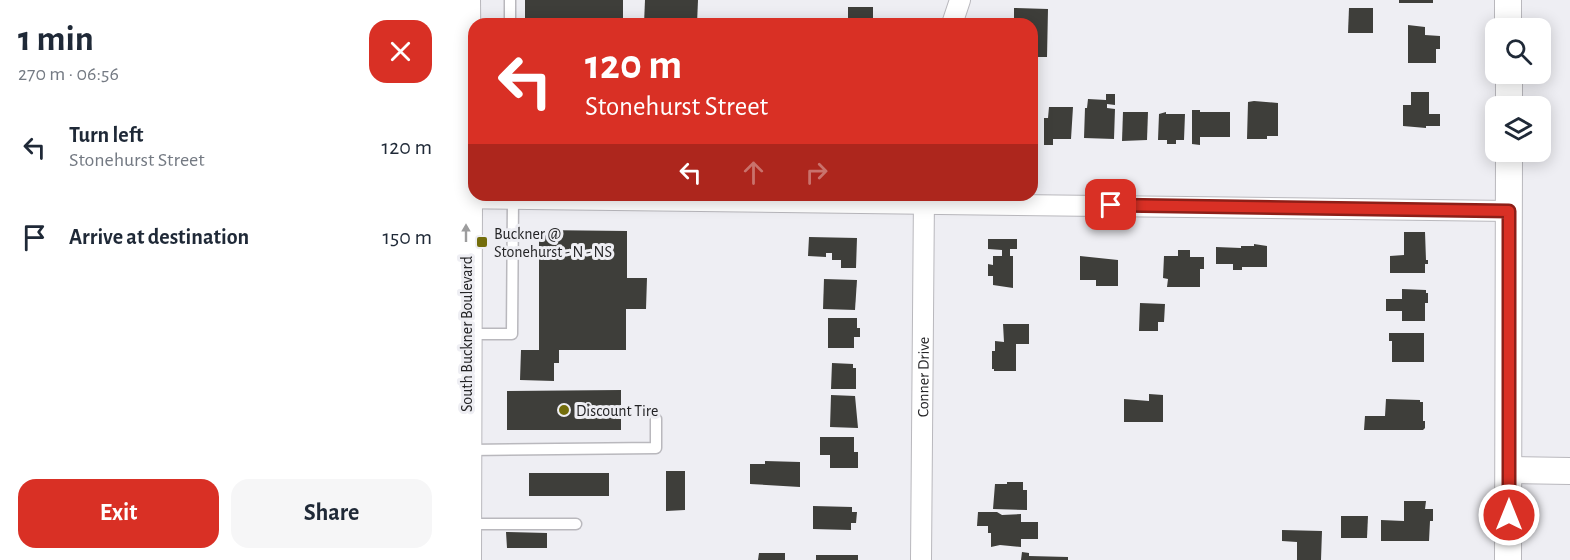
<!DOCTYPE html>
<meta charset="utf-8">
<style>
:root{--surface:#fff;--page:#f6f6f7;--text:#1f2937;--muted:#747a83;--accent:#d93025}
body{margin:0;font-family:"Alegreya Sans",sans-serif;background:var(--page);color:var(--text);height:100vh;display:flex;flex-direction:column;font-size:22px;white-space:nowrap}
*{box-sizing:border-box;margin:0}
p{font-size:20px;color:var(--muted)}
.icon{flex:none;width:33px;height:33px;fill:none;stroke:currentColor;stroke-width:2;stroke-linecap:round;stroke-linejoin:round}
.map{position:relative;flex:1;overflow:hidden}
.sheet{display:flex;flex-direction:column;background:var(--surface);width:450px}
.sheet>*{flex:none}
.top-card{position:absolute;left:18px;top:18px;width:570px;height:183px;border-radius:18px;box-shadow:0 3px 15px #0003;background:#d93025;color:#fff;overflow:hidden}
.fabs{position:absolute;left:1035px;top:18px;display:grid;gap:12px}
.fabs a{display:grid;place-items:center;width:66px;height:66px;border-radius:12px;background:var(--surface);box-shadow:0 3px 15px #0003;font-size:30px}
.pin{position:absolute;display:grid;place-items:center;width:51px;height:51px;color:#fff;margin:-26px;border-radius:12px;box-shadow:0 3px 9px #0006}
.me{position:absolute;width:66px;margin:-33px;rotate:0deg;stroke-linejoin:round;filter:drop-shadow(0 0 4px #0008)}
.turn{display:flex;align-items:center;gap:21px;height:126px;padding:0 18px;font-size:27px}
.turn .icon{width:78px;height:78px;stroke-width:2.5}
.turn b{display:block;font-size:42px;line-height:51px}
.lanes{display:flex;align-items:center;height:57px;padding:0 18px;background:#0003;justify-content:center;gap:30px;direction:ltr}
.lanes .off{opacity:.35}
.round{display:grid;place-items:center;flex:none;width:63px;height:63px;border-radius:18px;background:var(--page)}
.overview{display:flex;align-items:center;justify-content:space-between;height:102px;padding:0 18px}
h1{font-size:36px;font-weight:700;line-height:45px}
.action{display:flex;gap:12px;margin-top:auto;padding:12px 18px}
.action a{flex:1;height:69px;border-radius:18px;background:var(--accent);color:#fff;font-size:24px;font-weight:700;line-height:69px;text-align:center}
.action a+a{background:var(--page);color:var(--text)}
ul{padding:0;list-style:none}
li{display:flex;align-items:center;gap:18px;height:90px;padding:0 18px}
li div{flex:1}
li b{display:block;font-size:22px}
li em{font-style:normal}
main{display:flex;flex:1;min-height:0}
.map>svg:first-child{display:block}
</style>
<main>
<section class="sheet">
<div class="overview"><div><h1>1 min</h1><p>270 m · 06:56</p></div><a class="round" style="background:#d93025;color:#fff"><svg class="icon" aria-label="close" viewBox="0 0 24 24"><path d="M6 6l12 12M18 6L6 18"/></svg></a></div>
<ul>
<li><svg class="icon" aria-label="left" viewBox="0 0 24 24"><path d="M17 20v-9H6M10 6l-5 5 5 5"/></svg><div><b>Turn left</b><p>Stonehurst Street</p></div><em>120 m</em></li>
<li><svg class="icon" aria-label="arrive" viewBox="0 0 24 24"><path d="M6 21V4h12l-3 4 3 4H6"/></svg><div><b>Arrive at destination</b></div><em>150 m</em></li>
</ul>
<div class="action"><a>Exit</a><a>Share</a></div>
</section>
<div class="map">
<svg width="1120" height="560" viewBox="0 0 1120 560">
<rect width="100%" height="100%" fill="#eeeef3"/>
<g fill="#3e3e3a">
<rect x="75" y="0" width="98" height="24"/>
<polygon points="195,0 248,0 247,24 194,24"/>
<rect x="949" y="0" width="34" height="3"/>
<polygon points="398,7 423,7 423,24 403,24 403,21 398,21"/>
<polygon points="564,8 598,9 597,57 582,57 582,24 564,24"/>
<polygon points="899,8 923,8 923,33 898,33"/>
<polygon points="958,25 975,27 975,35 990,36 990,49 986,49 986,63 958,63"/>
<polygon points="582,73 587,73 586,108 582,108"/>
<polygon points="961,92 979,92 979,114 990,114 990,126 976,126 976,128 953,126 953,105 961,105"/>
<polygon points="656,94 665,94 665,105 657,104 657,108 665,109 664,139 634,138 635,108 637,108 638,99 656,100"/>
<polygon points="804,101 828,103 828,136 817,136 817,139 797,139 798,102"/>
<polygon points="599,107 623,107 621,139 603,139 603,145 594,145 594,118 598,118"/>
<polygon points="742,110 750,110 750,112 780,112 780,137 750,137 750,145 742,144"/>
<polygon points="673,112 698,112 697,140 672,141"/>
<polygon points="716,112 716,114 735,114 734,140 726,140 726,144 717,144 717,140 708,140 709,114"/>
<polygon points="89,230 177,231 177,278 197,278 196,309 176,309 176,350 109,350 109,363 104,363 104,381 70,380 71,350 89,350"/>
<polygon points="954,232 975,232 976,260 978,260 978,264 975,264 975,273 940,273 940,256 954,255"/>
<polygon points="359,237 407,238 406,268 391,268 391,260 382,260 382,253 376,253 376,257 358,256"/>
<polygon points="538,239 567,239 567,249 560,249 560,256 563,256 563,288 543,285 543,276 538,276 538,264 543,265 543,256 552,256 552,250 538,249"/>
<polygon points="804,244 817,246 817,267 792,267 792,270 783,270 783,264 766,264 766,247 791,248 791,246 804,246"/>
<polygon points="728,250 740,250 740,257 754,257 754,269 750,269 750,287 717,287 718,279 713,278 714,256 728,256"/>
<polygon points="630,256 668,260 668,286 646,286 646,280 630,280"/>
<polygon points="374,279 407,280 405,310 373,309"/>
<polygon points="952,289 976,290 976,293 978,293 978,303 975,303 975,321 952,321 952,311 936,311 936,299 952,299"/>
<polygon points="690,303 715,304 714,322 708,322 708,331 689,331"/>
<polygon points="378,318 407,318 407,328 410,328 410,337 404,337 404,348 378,348"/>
<polygon points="553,324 579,324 579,344 566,344 566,371 544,371 544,369 542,369 542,351 545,351 545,341 554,342"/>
<polygon points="939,333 974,333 974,362 942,362 942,341 939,341"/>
<polygon points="382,363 403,364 403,368 406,368 406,389 381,389"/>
<polygon points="171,390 171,430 57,430 57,391"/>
<polygon points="699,394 713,395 713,422 674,422 674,399 699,401"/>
<polygon points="381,395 405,396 408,428 380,427"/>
<polygon points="936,399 970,400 970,402 973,402 973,421 975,421 975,428 973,430 914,430 915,416 935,416"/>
<polygon points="370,437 404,437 404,452 408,452 408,468 380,468 380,455 370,455"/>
<polygon points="315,461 350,462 350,487 300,484 300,464 315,464"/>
<polygon points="216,471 235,471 235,510 216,511"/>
<rect x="79" y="473" width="80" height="23"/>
<polygon points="557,482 573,482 573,490 577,490 577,510 543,509 545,484 557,484"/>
<polygon points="954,501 976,501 975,509 983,509 983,521 980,521 979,541 931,541 931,520 954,521"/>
<polygon points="363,506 402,507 402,512 407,512 406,523 401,523 401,530 363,529"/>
<polygon points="528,512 547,512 552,515 571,514 571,522 588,522 588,539 571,539 571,547 550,545 541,547 541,533 538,533 538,526 527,526"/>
<polygon points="891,516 918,516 917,538 891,538"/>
<polygon points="832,530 872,531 871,560 847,560 847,542 832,541"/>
<polygon points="56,532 97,533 97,548 57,548"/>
<polygon points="572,552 579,553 579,556 618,557 618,560 571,560"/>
<polygon points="309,553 335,553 335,560 308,560"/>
<rect x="366" y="555" width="42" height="5"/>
</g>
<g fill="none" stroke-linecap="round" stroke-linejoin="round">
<g stroke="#b9b8bd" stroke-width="13">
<g id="service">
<polyline points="60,24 60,0"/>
<polyline points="18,334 62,334 63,198"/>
<polyline points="19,450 206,448 206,419"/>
<polyline points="18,524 126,524"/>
</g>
</g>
<g stroke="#b9b8bd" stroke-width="22">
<g id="minor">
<polyline points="502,24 510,0"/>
<polyline points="0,198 1060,211"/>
<path id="s1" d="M471,560L474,195"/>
</g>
</g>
<g stroke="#b9b8bd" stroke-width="28">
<g id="tertiary">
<polyline points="1058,0 1058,28"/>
<polyline points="1059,74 1059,106"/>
<polyline points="1059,470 1120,471"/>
<polyline points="1058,560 1059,152"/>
</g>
</g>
<g stroke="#b9b8bd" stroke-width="34">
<polyline id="primary" points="14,0 16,197 15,560"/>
</g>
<use href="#service" stroke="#fff" stroke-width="10"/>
<use href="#minor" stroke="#fff" stroke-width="20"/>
<use href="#tertiary" stroke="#fff" stroke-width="26"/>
<use href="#primary" stroke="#fff" stroke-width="32"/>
</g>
<defs><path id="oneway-solid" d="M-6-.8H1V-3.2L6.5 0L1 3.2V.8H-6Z" transform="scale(1.5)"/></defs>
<use fill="#9c9c9d" href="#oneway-solid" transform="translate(16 233) rotate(-90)"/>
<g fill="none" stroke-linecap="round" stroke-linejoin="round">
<g stroke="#8d1f18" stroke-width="15">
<polyline id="route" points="661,205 1059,211 1059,515"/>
</g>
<use href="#route" stroke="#d93025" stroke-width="10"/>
</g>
<g fill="#736d0b" stroke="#eeeef3" stroke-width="2">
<rect x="26" y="236" width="12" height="12" rx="3"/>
<circle cx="114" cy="410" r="6"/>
</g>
<g text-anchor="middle" stroke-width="6" stroke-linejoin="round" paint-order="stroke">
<g font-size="16" fill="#242426" stroke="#eeeef3" text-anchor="start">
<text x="44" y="239">Buckner @<tspan x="44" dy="18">Stonehurst - N - NS</tspan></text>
<text x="126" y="416">Discount Tire</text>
</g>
<g font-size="16" fill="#242426" stroke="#eeeef3">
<text transform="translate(16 334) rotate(-90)" y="6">South Buckner Boulevard</text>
<text dy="6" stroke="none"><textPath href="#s1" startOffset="183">Conner Drive</textPath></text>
</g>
</g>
</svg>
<div class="fabs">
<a><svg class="icon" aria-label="search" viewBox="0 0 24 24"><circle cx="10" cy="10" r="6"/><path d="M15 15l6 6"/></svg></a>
<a><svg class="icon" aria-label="layers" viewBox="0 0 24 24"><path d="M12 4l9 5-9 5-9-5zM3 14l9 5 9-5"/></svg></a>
</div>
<div class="pin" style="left:661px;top:205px;background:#d93025"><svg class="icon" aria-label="arrive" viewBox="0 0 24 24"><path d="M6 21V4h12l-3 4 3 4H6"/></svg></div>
<svg class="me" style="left:1059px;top:515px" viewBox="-20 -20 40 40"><circle r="17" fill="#d93025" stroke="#fff" stroke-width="3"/><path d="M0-11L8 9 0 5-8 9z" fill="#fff"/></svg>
<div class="top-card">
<div class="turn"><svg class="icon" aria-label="left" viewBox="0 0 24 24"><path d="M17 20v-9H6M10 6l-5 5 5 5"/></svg><div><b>120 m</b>Stonehurst Street</div></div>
<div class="lanes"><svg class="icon" aria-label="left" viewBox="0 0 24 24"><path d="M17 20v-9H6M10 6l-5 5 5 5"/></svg><svg class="icon off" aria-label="ahead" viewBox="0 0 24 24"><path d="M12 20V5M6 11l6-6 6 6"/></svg><svg class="icon off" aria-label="right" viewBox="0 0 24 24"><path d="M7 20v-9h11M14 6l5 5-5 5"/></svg></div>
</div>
</div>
</main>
